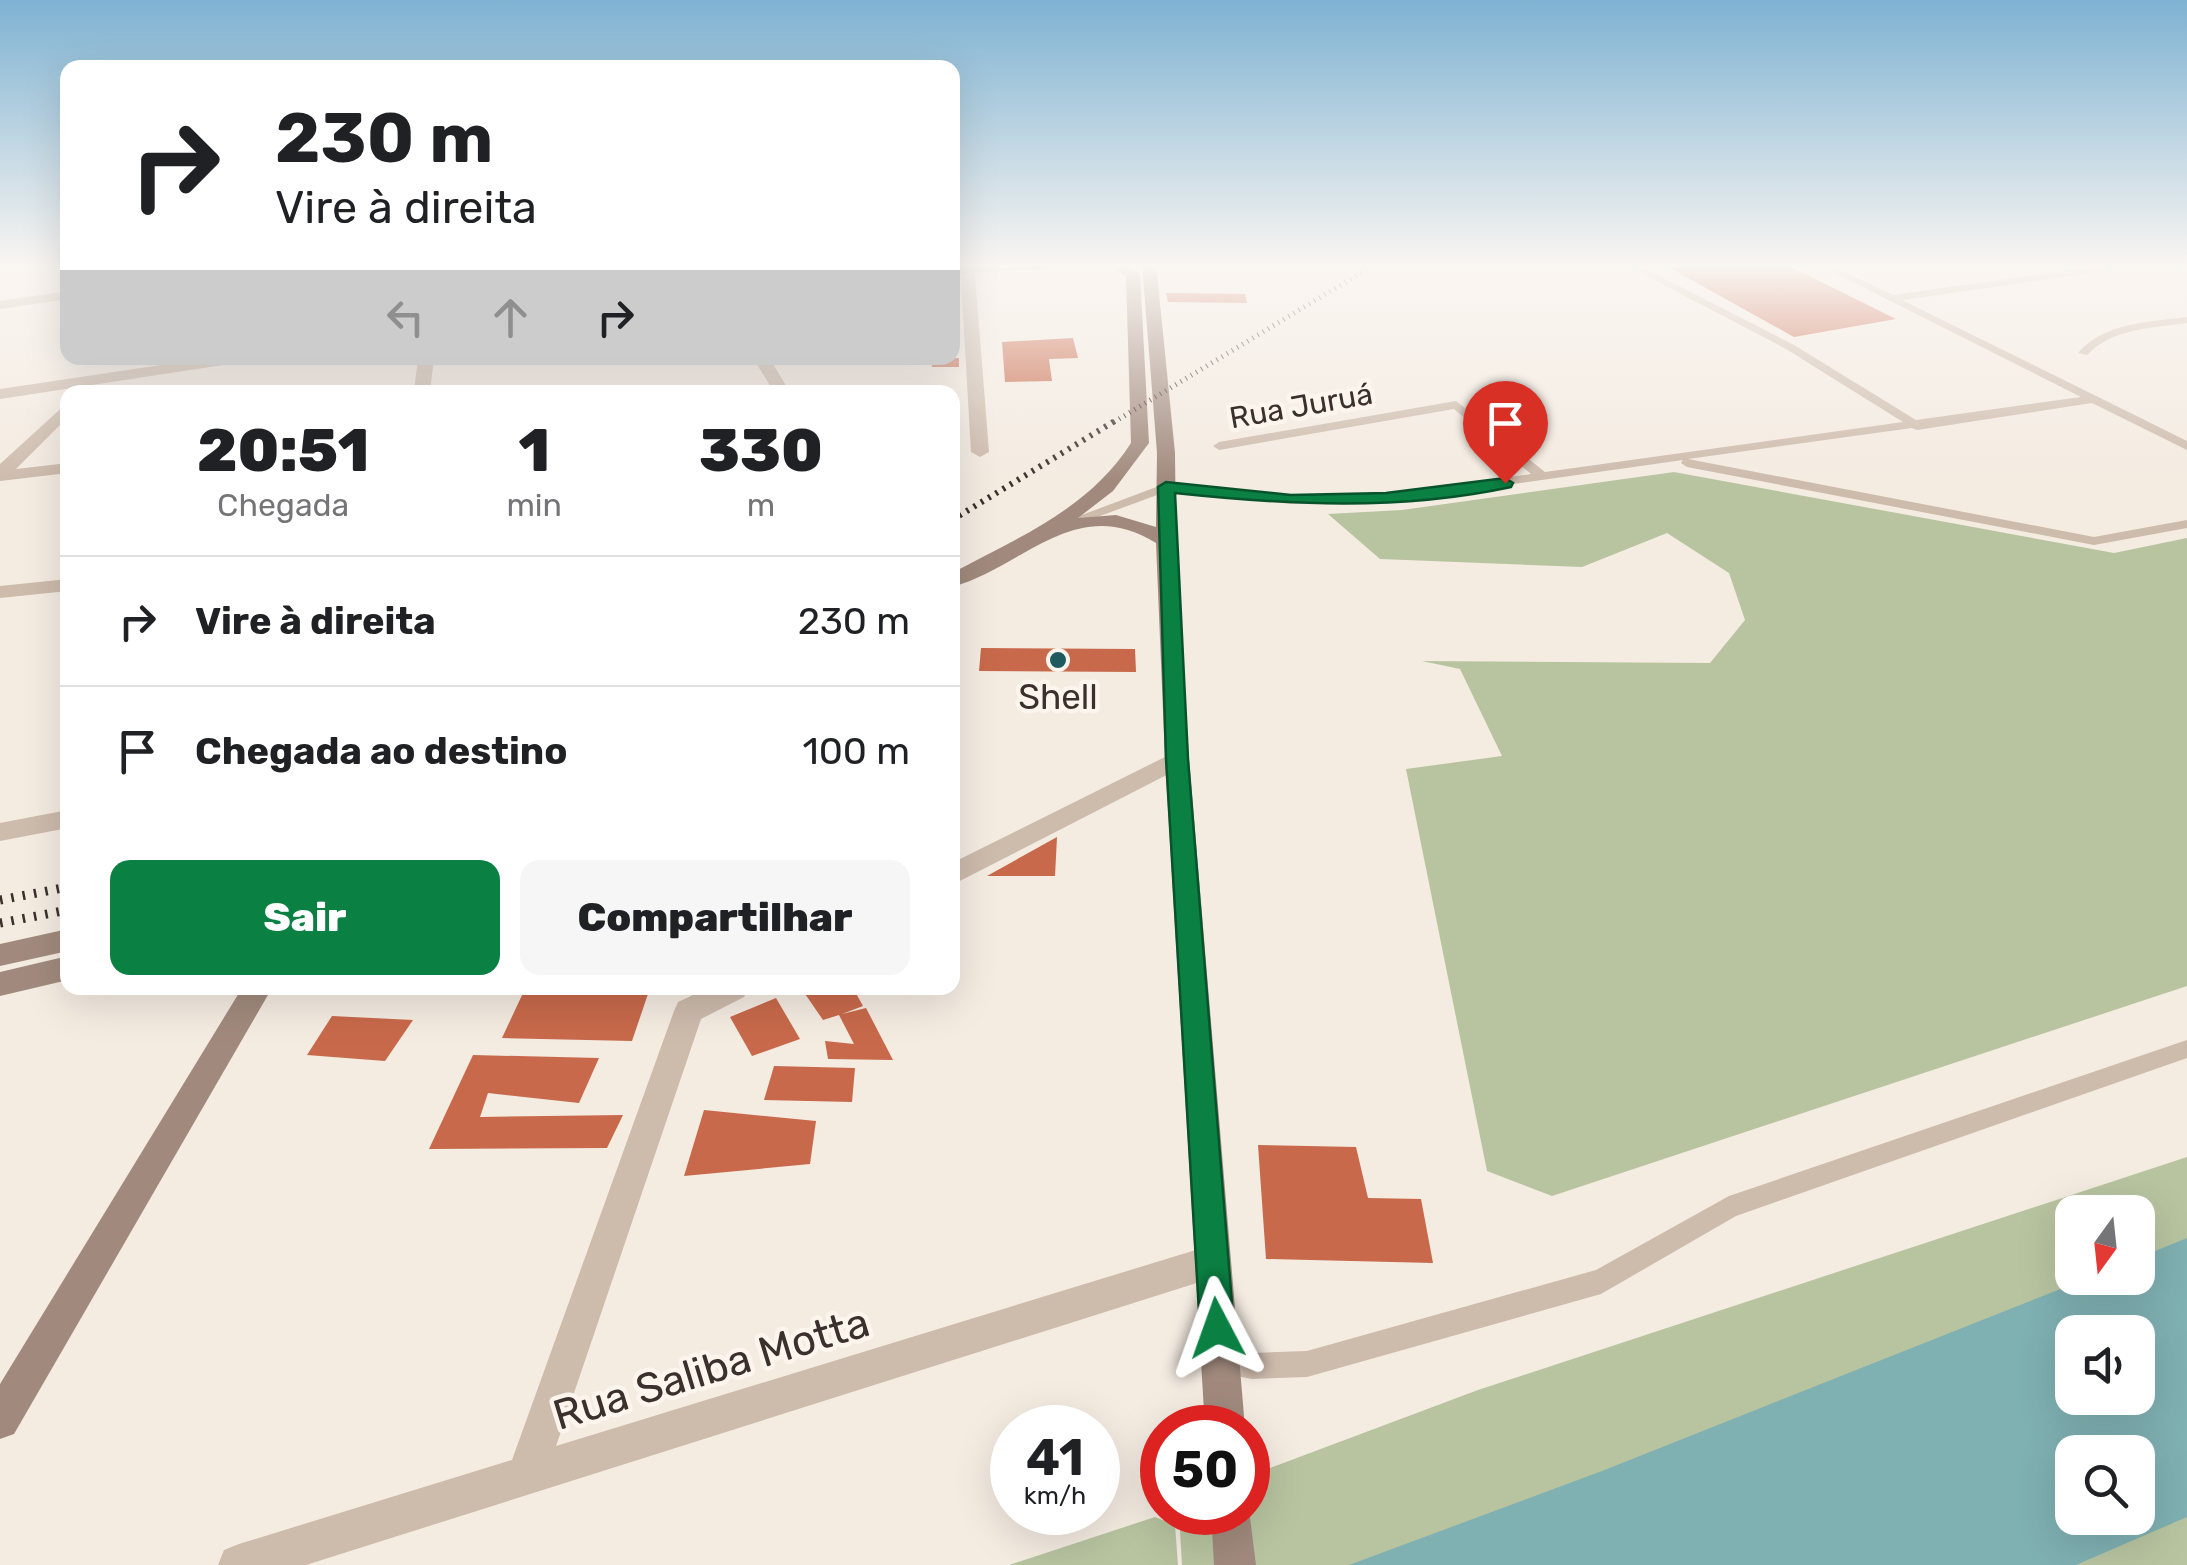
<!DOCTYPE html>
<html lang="pt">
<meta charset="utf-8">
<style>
:root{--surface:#fff;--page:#f6f6f6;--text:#202124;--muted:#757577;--line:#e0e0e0;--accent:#0b8043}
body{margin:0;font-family:Rubik,sans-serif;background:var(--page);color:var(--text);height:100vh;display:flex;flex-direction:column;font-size:38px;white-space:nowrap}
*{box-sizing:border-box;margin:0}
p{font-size:32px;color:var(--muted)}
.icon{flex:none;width:55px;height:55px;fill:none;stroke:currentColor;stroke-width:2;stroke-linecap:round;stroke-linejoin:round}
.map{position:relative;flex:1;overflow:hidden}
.drawer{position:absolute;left:60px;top:385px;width:900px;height:610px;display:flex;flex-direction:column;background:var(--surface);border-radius:20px;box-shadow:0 10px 40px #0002}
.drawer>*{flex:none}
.hud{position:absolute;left:60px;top:60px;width:900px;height:305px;border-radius:20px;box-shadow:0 10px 40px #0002;background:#fff;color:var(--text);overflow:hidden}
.needle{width:65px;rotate:195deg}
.fabs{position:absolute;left:2055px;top:1195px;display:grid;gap:20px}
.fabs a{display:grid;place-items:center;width:100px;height:100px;border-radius:20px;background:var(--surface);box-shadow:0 10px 40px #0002;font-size:50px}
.speed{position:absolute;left:990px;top:1405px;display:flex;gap:20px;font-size:50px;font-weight:700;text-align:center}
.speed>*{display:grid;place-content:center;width:130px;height:130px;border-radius:50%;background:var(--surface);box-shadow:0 10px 40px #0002;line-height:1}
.speed small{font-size:25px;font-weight:400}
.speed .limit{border:15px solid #d22;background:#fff;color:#111}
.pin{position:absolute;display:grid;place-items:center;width:85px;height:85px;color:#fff;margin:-102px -42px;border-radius:50% 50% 50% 0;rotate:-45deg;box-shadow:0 0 10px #0007}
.pin .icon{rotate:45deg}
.me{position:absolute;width:110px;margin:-55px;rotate:356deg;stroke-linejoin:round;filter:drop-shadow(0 0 8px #0008)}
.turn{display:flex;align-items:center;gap:35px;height:210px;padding:0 50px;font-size:45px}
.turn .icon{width:130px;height:130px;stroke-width:2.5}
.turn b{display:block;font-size:70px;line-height:85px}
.lanes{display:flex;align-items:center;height:95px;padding:0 50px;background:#0003;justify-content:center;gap:50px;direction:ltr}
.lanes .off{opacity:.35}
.eta{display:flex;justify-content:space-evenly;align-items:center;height:170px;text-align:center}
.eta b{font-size:60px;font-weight:800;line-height:70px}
.action{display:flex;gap:20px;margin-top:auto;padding:20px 50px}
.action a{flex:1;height:115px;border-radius:20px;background:var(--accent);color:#fff;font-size:40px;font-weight:800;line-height:115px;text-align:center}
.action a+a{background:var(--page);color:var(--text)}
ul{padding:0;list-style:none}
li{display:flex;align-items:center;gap:30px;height:130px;padding:0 50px;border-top:2px solid var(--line)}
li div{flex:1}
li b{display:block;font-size:38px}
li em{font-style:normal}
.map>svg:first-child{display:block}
</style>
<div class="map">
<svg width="2187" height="1565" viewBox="0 0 2187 1565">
<rect width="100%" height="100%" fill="#f4ebe1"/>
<g fill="#b8c4a0" fill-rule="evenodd">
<polygon points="1674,472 2114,553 2187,538 2187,986 1552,1196 1487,1171 1406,769 1502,756 1460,669 1422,661 1710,663 1745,620 1729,573 1667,533 1582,567 1380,559 1328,514 1402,510"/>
<path d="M2187,1157V1565H1182L1179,1513L1248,1512V1478L1262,1471L1478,1390ZM2072,1212H2138V1278H2072ZM2072,1332H2138V1398H2072ZM2072,1452H2138V1518H2072Z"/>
<polygon points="1155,1517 1175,1525 1178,1565 1009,1565"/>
</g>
<path fill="#7fb0b2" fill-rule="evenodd" d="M2187,1238V1517L2076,1565H1349L1602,1471L2088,1278H2138V1258ZM2072,1332H2138V1398H2072ZM2072,1452H2138V1518H2072Z"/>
<g fill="#c8694b">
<polygon points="1661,263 1783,263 1896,319 1794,337"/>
<polygon points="1166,293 1245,294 1247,303 1168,302"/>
<polygon points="1073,338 1078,358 1049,359 1052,381 1005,382 1002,342"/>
<polygon points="959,358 959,367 932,367 931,359"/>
<polygon points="981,648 1135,649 1136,672 979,671"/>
<polygon points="1057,837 1055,876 987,876"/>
<polygon points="801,988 853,988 863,1006 842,1014 866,1008 893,1060 828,1059 825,1041 854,1044 839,1015 823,1020"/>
<polygon points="649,991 632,1041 502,1038 523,993"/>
<polygon points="776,998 800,1039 752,1056 730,1017"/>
<polygon points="332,1016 413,1020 385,1061 307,1055"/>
<polygon points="473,1055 599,1058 579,1103 488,1093 480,1117 623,1115 607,1148 429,1149"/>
<polygon points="774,1066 855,1068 852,1102 764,1100"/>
<polygon points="704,1110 816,1121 810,1164 684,1176"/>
<polygon points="1258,1145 1356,1147 1368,1198 1421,1199 1433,1263 1266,1259"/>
</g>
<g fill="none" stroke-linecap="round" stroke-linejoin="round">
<g fill="#cdbbac" fill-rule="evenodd">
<polygon points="1456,263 1474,263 1459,268 1454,265"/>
<polygon points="1622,263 1634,263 1794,345 1916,420 2081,397 1815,263 1827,263 1893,295 2120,263 2145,263 2140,266 1902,300 2187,441 2187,450 2092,403 1917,430 1912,428 1688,459 2094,537 2187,520 2187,528 2094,545 1687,467 1681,463 1683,460 1386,502 1291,504 1168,491 1062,530 1057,531 1050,527 1167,483 1291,496 1386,494 1531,474 1454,409 1219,450 1213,446 1219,442 1456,401 1545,472 1903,422 1786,349"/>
<path d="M2187,317V323C2152,328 2113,328 2087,355L2078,353C2105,322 2149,322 2187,317Z"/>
<polygon points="2187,1040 2187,1058 1736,1216 1601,1294 1307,1377 1252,1379 1211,1371 1207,1362 1211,1353 1220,1349 1252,1353 1307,1351 1596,1270 1729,1196"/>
</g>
<g fill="#cdbbac" fill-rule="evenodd">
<polygon points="960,263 974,263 989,452 980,457 971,452"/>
<polygon points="68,291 68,299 0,309 0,301"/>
<polygon points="208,358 244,358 236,363 0,399 0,389"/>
<polygon points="418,358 434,358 430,392 414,392"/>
<polygon points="753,358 825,358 817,363 773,364 790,392 774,392"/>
<polygon points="68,402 68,417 16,469 68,463 68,473 0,481 0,464"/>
<polygon points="68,579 68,591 0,598 0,586"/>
<polygon points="1177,751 1186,753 1189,759 1186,765 952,885 952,863"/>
<polygon points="68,810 68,828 0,841 0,823"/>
<polygon points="708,988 749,988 744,997 701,1019 556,1446 1212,1245 1225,1250 1230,1262 1225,1274 306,1565 218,1565 224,1550 239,1544 512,1460 674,1011 678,1002"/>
</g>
<g fill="#a18a7d" fill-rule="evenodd">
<polygon points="1005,263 1085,263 1078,267 952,274 952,266"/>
<path d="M1106,263H1123L1140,274L1149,443L1113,491L1078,518L1116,515L1156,527L1157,453L1142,263H1156L1175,453L1176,541L1189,759L1245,1428H1205L1165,759L1156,543C1076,493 1024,567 952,587V573C1018,538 1090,508 1131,443L1126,276Z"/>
<polygon points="68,929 68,951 0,966 0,944"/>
<polygon points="68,956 68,980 0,996 0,972"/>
<polygon points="242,988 272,988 14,1434 0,1439 0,1384"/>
<polygon points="1248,1502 1256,1565 1214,1565 1211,1512 1248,1512"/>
</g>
<polyline stroke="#3b302b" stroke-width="5" stroke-dasharray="1 5" stroke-linecap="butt" points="1114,422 1377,263"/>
<polyline stroke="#3b302b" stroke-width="6" stroke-dasharray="2.5 6" stroke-linecap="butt" points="952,520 1118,419"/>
<g stroke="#3b302b" stroke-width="9" stroke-dasharray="2.5 9" stroke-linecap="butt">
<polyline points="0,900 68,887"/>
<polyline points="0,923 68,910"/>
</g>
</g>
<linearGradient id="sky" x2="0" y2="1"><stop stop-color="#7eb2d2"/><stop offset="0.55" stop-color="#faf6f2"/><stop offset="1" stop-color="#faf6f2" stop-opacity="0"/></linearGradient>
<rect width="2187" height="482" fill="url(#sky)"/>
<path fill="#0b8043" stroke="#07532c" stroke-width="2.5" d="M1505,478L1513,483L1511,487C1400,511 1287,505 1175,493L1188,759L1234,1328L1229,1340L1217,1345L1205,1340L1200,1328L1166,759L1158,487L1166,482L1291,495L1386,493Z"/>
<circle fill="#1f5a5e" stroke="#fbf5ee" stroke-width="4" cx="1058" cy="660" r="10"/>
<g text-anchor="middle" stroke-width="9" stroke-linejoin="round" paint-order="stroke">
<g font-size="30" fill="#3b302b" stroke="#fbf5ee">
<text transform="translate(1301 406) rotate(-10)" y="10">Rua Juruá</text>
</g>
<g font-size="35" fill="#3b302b" stroke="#fbf5ee">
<text x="1058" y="709">Shell</text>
</g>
<g font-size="42" fill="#3b302b" stroke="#fbf5ee">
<text transform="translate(711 1368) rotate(-17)" y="15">Rua Saliba Motta</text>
</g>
</g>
</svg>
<div class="fabs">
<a><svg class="needle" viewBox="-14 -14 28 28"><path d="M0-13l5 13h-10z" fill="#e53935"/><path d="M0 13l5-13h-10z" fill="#757577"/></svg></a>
<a><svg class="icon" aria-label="sound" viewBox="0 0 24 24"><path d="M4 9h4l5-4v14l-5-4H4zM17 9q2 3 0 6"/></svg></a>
<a><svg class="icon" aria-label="search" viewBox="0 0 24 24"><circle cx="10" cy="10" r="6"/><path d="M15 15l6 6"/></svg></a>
</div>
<div class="speed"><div>41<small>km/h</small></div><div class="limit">50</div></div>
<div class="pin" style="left:1505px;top:483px;background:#d93025"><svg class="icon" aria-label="arrive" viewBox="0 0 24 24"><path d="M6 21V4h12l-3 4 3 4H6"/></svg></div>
<svg class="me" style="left:1217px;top:1328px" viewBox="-20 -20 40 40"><path d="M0-17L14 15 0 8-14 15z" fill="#0b8043" stroke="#fff" stroke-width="4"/></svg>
<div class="hud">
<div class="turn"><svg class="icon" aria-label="right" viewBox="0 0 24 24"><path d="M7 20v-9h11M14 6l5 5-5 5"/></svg><div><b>230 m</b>Vire à direita</div></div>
<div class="lanes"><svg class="icon off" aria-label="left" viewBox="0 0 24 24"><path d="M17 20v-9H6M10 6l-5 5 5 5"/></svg><svg class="icon off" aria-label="ahead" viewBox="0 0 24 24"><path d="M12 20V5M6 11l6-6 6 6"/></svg><svg class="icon" aria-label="right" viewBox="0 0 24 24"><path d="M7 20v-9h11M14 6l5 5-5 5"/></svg></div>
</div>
<section class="drawer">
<div class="eta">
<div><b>20:51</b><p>Chegada</p></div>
<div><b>1</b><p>min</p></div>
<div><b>330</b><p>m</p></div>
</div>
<ul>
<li><svg class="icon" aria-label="right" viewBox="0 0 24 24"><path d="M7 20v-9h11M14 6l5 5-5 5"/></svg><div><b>Vire à direita</b></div><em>230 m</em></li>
<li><svg class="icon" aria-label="arrive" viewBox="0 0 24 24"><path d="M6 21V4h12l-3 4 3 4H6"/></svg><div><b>Chegada ao destino</b></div><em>100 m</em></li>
</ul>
<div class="action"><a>Sair</a><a>Compartilhar</a></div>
</section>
</div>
